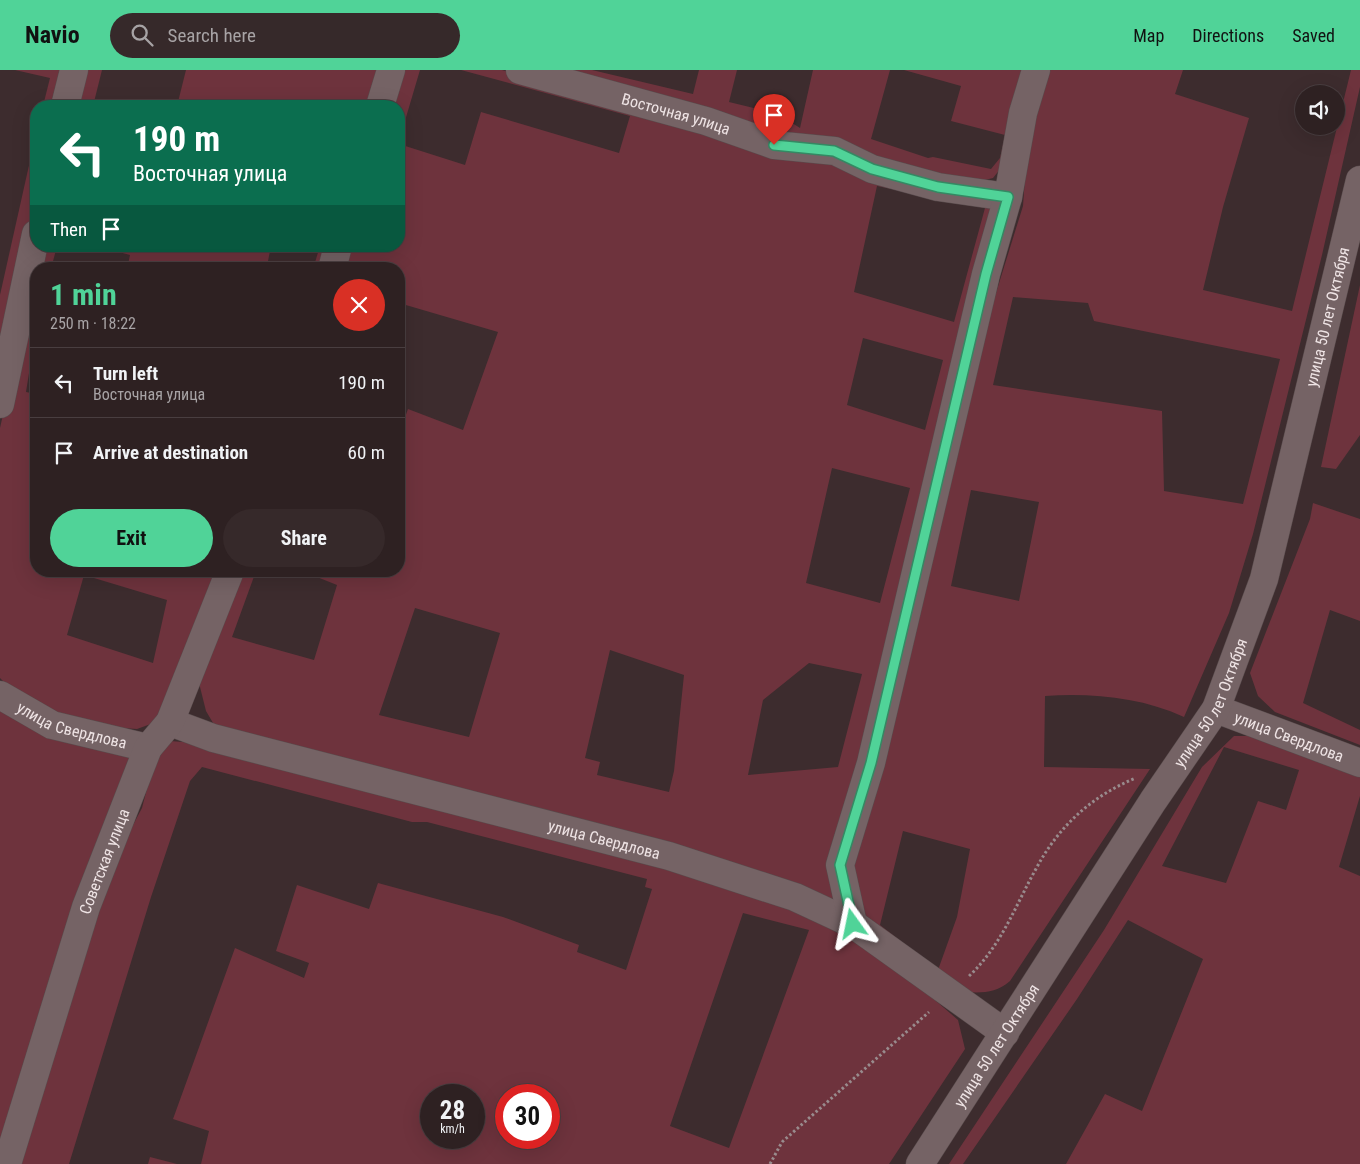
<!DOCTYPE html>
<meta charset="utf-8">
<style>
:root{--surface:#2e2122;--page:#36292a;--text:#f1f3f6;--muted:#a7a3a5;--line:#493e40;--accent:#50d398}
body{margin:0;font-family:"Roboto Condensed",sans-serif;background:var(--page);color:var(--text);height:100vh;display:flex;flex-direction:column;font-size:19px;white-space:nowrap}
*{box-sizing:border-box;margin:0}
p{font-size:16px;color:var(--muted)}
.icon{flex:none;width:28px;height:28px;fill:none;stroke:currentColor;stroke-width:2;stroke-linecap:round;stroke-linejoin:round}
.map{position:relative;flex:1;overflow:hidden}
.details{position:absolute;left:30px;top:192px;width:375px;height:315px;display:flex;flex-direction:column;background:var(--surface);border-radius:20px;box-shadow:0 5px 20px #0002,0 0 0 1px var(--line)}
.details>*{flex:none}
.guide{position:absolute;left:30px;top:30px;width:375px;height:152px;border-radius:20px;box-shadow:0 5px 20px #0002,0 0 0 1px var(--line);background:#0b6e4f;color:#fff;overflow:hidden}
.buttons{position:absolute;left:1295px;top:15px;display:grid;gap:10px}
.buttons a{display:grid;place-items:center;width:50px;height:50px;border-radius:50%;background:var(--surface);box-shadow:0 5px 20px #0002,0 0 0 1px var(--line);font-size:25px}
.speed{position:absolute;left:420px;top:1014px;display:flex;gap:10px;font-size:25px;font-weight:700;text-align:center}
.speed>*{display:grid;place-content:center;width:65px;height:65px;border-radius:50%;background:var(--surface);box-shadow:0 5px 20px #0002,0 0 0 1px var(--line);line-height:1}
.speed small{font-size:12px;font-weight:400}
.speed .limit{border:8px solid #d22;background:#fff;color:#111}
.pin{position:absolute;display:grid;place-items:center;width:42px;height:42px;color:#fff;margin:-51px -21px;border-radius:50% 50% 50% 0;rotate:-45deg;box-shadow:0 0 5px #0007}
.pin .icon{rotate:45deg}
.me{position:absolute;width:55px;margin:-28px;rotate:348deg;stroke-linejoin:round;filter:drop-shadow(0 0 4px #0008)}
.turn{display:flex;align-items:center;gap:18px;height:105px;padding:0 20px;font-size:22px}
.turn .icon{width:65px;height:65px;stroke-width:2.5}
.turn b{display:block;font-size:35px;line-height:42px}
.then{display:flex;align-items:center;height:48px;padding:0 20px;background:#0003;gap:10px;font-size:19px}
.round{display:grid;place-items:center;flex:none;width:52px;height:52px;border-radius:26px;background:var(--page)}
.head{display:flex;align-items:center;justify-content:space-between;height:85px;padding:0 20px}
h1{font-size:30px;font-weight:700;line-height:38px;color:var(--accent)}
.button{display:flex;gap:10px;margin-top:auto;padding:10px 20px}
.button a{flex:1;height:58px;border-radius:30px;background:var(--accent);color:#111;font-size:20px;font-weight:700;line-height:58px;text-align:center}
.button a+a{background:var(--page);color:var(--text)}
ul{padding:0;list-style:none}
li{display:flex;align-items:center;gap:15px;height:70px;padding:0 20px;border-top:1px solid var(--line)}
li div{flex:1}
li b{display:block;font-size:19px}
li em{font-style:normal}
header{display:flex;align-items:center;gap:30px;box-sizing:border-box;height:70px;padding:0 25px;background:var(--accent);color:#111}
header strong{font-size:24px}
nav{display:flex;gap:28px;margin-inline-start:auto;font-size:18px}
.search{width:350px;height:45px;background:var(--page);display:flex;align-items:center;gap:12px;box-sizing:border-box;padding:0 18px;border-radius:28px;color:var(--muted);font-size:19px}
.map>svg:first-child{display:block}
</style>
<header>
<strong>Navio</strong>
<div class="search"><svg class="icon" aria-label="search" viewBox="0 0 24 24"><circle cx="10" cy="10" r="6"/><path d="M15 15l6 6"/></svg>Search here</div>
<nav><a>Map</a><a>Directions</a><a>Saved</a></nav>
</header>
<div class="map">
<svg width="1360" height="1094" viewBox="0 0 1360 1094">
<rect width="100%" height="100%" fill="#3d2c2e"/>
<g fill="#6e333d" fill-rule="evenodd">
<polygon points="15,0 70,0 61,36 43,36 50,8"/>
<polygon points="81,0 102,0 93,36 73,36"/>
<polygon points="186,0 382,0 371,36 177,36"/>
<polygon points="401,0 420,0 399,71 399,36 390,36"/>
<path d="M461,0H502L999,134L837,833L216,658L206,641L199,613L239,501H256L232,567L314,590L337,515L302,501H399V364L408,339L463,360L498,262L399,233V199H342L349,176H399V74L465,95L481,42L619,83L630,46ZM877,116L985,138L954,252L854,222ZM863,268L943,290L925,360L847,335ZM832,398L910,418L880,533L806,513ZM415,538L500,563L469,667L379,645ZM610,580L684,605L674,701L669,722L597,705L600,692L585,688ZM809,593L862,604L838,697L748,705L763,630Z"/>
<polygon points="538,0 592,0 693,24 699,0 737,0 729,32 778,44 800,58 813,0 890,0 871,69 928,88 933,87 991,99 1000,88 1005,65 951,51 961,16 904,0 1031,0 1001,98 993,108 968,114 772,71"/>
<path d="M1048,0H1183L1175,24L1249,48L1223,137L1203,220L1292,241L1351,0H1360V17L1322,185L1253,464L1229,543L1184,647C1140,627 1092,623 1045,626L1044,697L1150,699L1010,911C996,923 983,923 965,922L858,848L848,815L968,313L1023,136L1027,79ZM1013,227L1088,233L1094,251L1280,289L1243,434L1164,421L1162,341L993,315ZM971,420L1039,432L1019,531L951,516ZM903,761L970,779L957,847L938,900L880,855Z"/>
<polygon points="36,64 36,145 0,314 0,225"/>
<path d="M41,176H57L51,199H36V259L26,322L36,324V501H219L159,651L137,659L74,655L5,613L0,608V358ZM84,505L167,530L153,593L67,565Z"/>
<polygon points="97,176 271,176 267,196 274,199 127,199 130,185"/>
<polygon points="320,176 330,176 324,199 313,199"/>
<polygon points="1360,215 1360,365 1336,399 1321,397"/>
<polygon points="1313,433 1360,449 1360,551 1330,540 1303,633 1360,660 1360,675 1275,642 1258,626 1250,603 1310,449"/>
<polygon points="0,631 133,684 0,1084"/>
<path d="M1234,666H1263L1360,699V726L1339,797L1360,806V1094H1066L1105,1024L1142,1041L1203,889L1128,850L1077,929L963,1094H949L1104,860L1202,697ZM1224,677L1299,700L1286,740L1258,731L1226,813L1162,796Z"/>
<path d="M170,671L196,673L739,819L808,842L848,864L928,924L958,950L965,979L889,1094H201L209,1061L173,1049L235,878L304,908L309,893L276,881L297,815L369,839L378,813L503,847L579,875L577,882L626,900L652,819L645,817L647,809L427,752H412L202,697L190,711L151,827L69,1094H15L114,791L142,738L153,695ZM743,843L809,860L729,1078L670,1056ZM431,1025H474V1068H431ZM506,1025H549V1068H506Z"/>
<polygon points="150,1087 177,1094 148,1094"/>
</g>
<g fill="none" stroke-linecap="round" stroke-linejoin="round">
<g stroke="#584b4c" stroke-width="29">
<g id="street">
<path id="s1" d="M520,0L706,51L774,75L835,81L872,99L938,117L1008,127"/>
<polyline points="65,36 74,0"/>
<polyline points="380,36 391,0"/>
<polyline points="332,199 338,176"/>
<polyline points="0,334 36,164"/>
<path id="s2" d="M0,625L52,655L148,678"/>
<path id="s3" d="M1216,639L1360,693"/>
<path id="s4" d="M170,652L213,668L669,786L795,827L853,854L1005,963"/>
<polyline points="853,854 840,795 871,693 986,204 1008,127 1023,43 1036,0"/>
<path id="s5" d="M7,1094L86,837L148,678L170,652L230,501"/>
</g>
</g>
<g stroke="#584b4c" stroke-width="29">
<g id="secondary">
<path id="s6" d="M920,1094L1153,731L1216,639L1264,509L1360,110"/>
</g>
</g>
<g stroke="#998b8d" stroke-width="3" stroke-dasharray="2.5 2.5" stroke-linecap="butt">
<path d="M969,906C1002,875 1015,836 1037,797C1059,756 1093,725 1136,708"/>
<polyline points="770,1094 782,1072 929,942"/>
</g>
<use href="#street" stroke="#756365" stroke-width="28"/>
<use href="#secondary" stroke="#756365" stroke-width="28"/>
</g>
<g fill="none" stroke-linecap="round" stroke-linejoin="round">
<g stroke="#348963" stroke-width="12">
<polyline id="route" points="774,75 834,81 872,99 938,117 1008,127 986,204 871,693 840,795 853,854"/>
</g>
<use href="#route" stroke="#50d398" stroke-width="9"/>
</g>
<g text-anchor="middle" stroke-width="5" stroke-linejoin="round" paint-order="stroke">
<g font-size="16" fill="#eee3e4" stroke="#3d2c2e">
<text dy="6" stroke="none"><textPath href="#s1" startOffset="162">Восточная улица</textPath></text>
<text dy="6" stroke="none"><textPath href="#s6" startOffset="951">улица 50 лет Октября</textPath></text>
<text dy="6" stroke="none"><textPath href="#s6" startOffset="546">улица 50 лет Октября</textPath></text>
<text dy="6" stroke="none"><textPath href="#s2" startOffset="79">улица Свердлова</textPath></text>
<text dy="6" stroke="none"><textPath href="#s3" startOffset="78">улица Свердлова</textPath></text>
<text dy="6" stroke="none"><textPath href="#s4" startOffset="450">улица Свердлова</textPath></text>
<text dy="6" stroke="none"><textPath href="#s5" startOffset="318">Советская улица</textPath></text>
<text dy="6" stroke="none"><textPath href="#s6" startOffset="141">улица 50 лет Октября</textPath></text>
</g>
</g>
</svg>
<div class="buttons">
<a><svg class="icon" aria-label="sound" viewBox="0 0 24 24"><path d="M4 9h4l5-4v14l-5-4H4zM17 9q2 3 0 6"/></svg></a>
</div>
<div class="speed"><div>28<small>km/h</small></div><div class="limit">30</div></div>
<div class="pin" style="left:774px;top:75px;background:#d93025"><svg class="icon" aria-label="arrive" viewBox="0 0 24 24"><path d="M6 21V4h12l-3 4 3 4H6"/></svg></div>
<svg class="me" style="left:853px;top:854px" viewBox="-20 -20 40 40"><path d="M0-17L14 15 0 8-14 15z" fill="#50d398" stroke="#fff" stroke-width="4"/></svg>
<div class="guide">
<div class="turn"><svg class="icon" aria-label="left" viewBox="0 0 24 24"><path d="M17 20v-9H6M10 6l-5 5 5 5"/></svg><div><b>190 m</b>Восточная улица</div></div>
<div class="then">Then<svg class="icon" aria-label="arrive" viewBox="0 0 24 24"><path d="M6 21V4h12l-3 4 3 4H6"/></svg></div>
</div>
<section class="details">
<div class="head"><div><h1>1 min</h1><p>250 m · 18:22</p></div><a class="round" style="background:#d93025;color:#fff"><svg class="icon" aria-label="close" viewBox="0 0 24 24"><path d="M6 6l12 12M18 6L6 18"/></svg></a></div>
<ul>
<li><svg class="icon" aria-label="left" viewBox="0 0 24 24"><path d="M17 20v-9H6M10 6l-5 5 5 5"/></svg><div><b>Turn left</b><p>Восточная улица</p></div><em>190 m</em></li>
<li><svg class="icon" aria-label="arrive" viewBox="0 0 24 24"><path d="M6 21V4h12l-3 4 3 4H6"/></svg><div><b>Arrive at destination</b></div><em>60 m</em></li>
</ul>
<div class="button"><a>Exit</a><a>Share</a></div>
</section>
</div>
